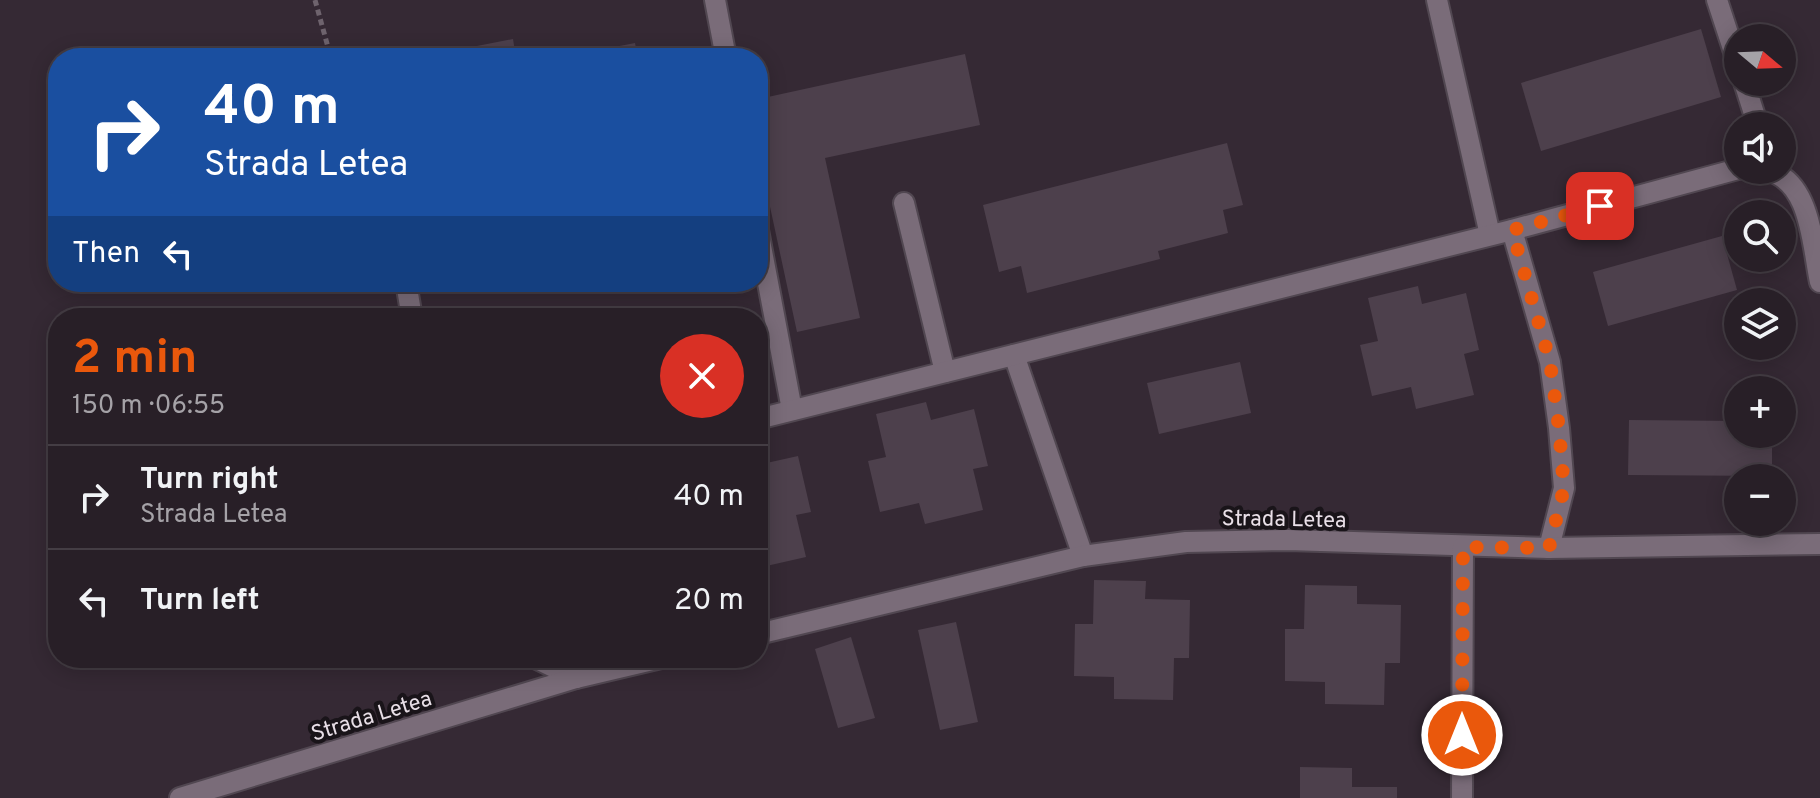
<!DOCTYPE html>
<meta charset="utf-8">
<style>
:root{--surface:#281f27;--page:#30272f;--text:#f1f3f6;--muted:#a5a2a7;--line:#443d44;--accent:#ea580c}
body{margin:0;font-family:Overpass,sans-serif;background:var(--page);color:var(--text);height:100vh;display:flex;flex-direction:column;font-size:30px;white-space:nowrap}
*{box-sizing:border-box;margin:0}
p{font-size:26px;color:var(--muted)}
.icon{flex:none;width:44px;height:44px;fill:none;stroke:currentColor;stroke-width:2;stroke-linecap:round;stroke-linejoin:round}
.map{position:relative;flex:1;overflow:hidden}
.sheet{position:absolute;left:48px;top:308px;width:720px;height:360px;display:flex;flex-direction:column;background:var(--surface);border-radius:32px;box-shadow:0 4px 20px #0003,0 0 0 2px var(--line)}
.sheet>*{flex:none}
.banner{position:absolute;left:48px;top:48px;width:720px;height:244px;border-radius:32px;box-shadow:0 4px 20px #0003,0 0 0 2px var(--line);background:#1a4fa0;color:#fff;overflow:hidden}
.needle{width:52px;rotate:109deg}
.fabs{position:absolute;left:1724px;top:24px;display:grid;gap:16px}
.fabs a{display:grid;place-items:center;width:72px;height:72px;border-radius:50%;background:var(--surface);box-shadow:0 4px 20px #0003,0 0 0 2px var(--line);font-size:40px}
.pin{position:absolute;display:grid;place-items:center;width:68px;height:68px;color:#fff;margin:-34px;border-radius:16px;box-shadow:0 4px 12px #0006}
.me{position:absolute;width:88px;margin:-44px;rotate:0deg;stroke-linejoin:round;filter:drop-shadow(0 0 6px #0008)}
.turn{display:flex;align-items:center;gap:28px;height:168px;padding:0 24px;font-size:36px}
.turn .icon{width:104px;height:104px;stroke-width:2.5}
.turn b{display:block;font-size:56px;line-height:68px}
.then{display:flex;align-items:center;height:76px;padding:0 24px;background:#0003;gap:16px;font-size:30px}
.round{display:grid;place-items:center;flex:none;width:84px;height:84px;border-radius:42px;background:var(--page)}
.head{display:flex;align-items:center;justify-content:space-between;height:136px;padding:0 24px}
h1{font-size:48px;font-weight:700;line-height:60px;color:var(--accent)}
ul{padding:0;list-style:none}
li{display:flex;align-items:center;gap:24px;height:104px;padding:0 24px;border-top:2px solid var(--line)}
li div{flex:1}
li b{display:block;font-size:30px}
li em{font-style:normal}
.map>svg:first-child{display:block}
</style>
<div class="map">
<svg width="1820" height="798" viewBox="0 0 1820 798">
<rect width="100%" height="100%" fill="#352934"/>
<g fill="#4d404c">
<polygon points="1701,29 1721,97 1541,151 1521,83"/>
<polygon points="513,39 516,58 421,58 421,57"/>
<polygon points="635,43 638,58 564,58 563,57"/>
<polygon points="965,54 980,125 825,158 860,318 797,332 758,151 758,99"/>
<polygon points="1227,143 1243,205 1223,210 1228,233 1158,251 1160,259 1027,293 1021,266 999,272 983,205"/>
<polygon points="1722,236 1737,290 1608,326 1593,272"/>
<polygon points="441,282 500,282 500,283 443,294"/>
<polygon points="551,282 606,282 606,283 556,293"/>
<polygon points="1418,286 1422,304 1466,293 1479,350 1464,354 1474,395 1416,409 1411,387 1372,396 1360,345 1378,341 1368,298"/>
<polygon points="1240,362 1251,413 1159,434 1147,383"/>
<polygon points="926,402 931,420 974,409 988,466 973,469 983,510 925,524 919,503 880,512 868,461 886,457 876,414"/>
<polygon points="1629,420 1738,421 1738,434 1772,434 1772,476 1628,475"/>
<polygon points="798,456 811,512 796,515 806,557 758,568 758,465"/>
<polygon points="1094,580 1146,581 1145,599 1190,600 1189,658 1174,658 1173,700 1114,699 1114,677 1074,676 1075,624 1093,624"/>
<polygon points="1305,585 1357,586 1357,604 1401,605 1400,663 1385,663 1384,705 1325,704 1325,682 1285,681 1285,629 1304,629"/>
<polygon points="956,622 978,722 940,730 918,630"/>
<polygon points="851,637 875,718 838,728 815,649"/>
<polygon points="1300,767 1352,768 1352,787 1397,787 1397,798 1300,798"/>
</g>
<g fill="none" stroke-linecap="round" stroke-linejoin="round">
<g stroke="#514751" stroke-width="24">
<g id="minor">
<polyline points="715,0 726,58"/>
<polyline points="1437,0 1490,235"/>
<polyline points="1717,0 1738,64"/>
<polyline points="1744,82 1758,126"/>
<path d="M1764,170C1811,177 1812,245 1820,282"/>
<polyline points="904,203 945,372"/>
<polyline points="758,230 792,410"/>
<polyline points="1512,230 1550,362 1559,428 1564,488 1549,548"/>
<polyline points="406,282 412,318"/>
<polyline points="1014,355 1083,556"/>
<polyline points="758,419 1512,230 1738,169"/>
<polyline points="758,634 1083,556 1186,542 1288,540 1549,548 1820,544"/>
<polyline points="535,658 576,678"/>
<polyline points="180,798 576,678 661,658"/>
<polyline points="1462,798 1463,547"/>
</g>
</g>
<polyline stroke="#6e636d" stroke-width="5" stroke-dasharray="6 4" stroke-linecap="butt" points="315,0 331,58"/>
<use href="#minor" stroke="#7a6c79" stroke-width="20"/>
</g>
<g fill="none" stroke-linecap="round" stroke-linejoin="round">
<polyline stroke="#ea580c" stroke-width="14" stroke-dasharray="0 25.2" points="1462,735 1463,547 1549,548 1564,488 1559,428 1550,362 1512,230 1600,206"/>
</g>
<g text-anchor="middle" stroke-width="8" stroke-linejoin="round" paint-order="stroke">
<g font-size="22" fill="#e8dfe7" stroke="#191419">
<text transform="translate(1284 518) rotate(1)" y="8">Strada Letea</text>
<text transform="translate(371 715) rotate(-17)" y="8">Strada Letea</text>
</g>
</g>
</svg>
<div class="fabs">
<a><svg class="needle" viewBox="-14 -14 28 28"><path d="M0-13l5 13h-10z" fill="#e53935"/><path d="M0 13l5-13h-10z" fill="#a5a2a7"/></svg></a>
<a><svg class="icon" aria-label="sound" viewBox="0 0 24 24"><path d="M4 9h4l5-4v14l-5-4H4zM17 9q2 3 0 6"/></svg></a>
<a><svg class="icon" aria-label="search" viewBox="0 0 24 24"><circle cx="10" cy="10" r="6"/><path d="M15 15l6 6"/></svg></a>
<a><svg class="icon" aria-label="layers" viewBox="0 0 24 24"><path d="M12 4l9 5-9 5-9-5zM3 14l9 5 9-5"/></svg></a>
<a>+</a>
<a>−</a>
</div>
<div class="pin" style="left:1600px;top:206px;background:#d93025"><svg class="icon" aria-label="arrive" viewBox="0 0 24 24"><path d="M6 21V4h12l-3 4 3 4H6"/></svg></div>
<svg class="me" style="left:1462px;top:735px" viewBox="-20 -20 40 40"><circle r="17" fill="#ea580c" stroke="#fff" stroke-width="3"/><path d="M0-11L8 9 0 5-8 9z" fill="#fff"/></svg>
<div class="banner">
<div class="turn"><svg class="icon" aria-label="right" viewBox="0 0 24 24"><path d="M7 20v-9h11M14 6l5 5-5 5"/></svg><div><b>40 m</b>Strada Letea</div></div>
<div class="then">Then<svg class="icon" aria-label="left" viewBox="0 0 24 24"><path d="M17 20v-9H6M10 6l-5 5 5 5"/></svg></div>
</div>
<section class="sheet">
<div class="head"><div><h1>2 min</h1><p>150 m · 06:55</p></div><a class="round" style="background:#d93025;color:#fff"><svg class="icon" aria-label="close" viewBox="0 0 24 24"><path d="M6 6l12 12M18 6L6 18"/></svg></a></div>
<ul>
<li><svg class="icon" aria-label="right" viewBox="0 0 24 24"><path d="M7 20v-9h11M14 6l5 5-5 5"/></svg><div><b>Turn right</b><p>Strada Letea</p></div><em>40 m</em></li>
<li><svg class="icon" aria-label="left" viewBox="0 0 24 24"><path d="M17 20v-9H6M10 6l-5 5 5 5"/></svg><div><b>Turn left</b></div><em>20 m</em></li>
</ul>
</section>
</div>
